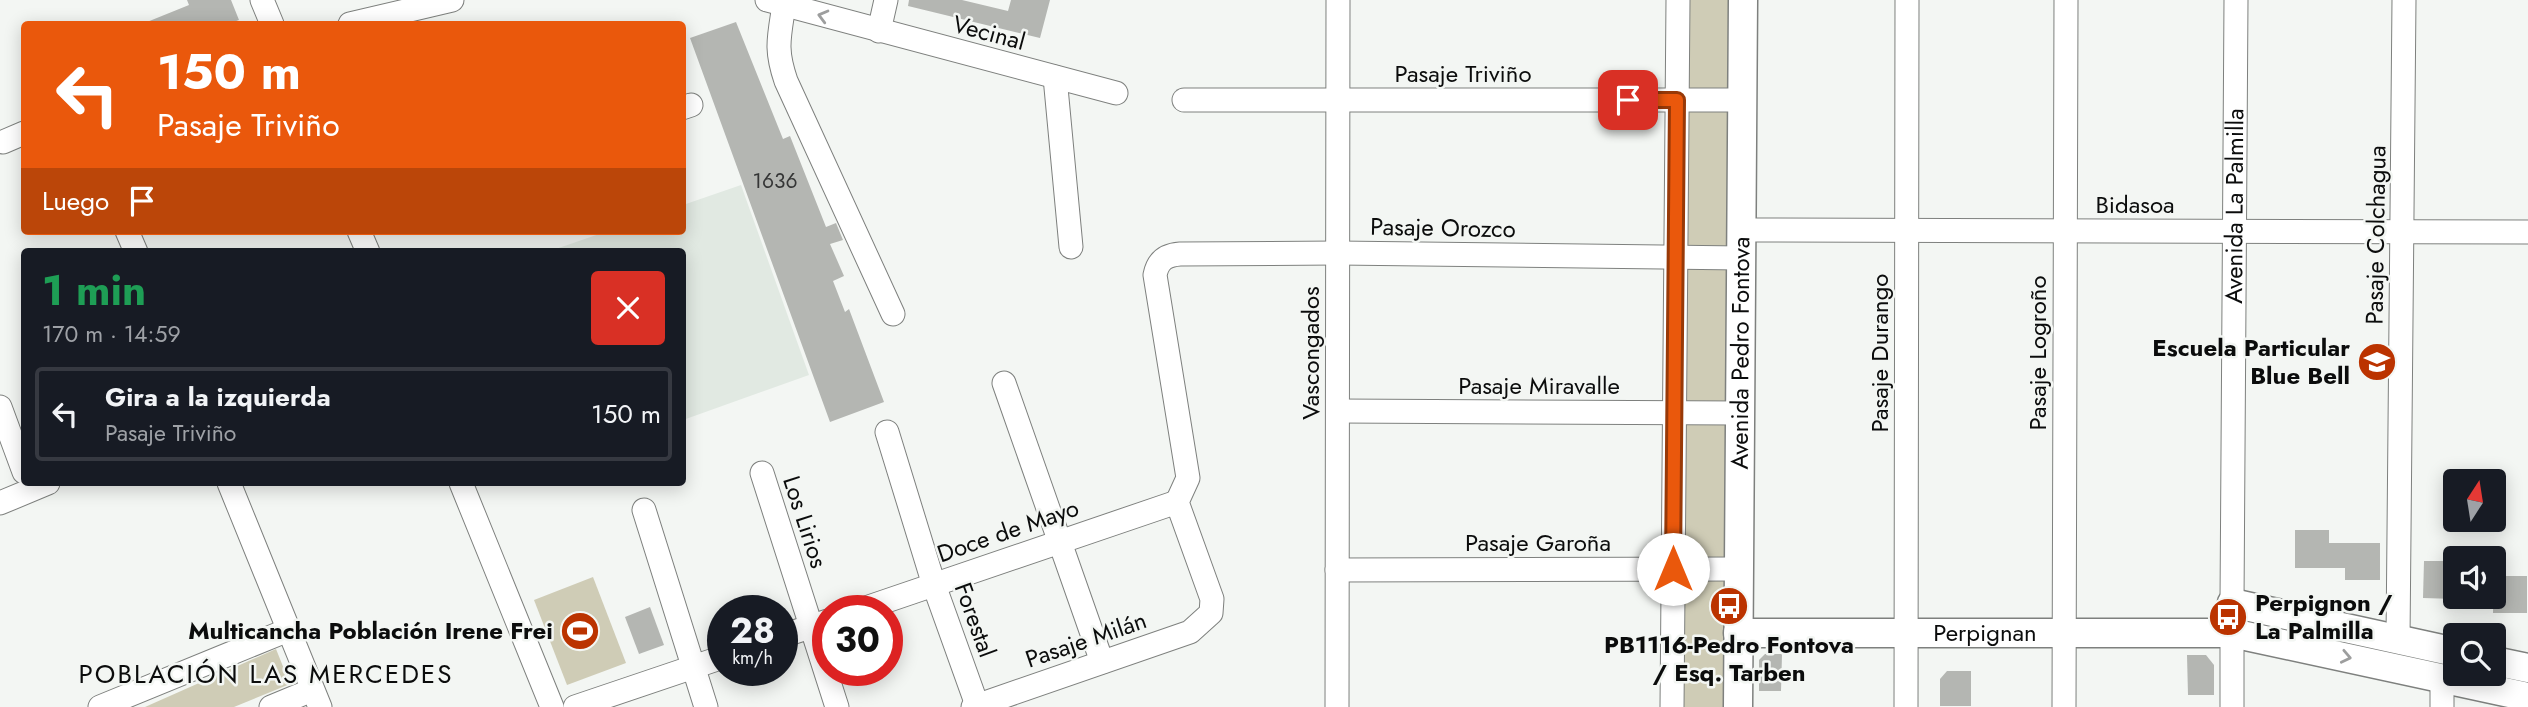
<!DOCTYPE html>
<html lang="es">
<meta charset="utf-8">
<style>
:root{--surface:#171b24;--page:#20242c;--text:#f1f3f6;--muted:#9ea1a6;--line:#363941}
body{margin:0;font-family:Jost,sans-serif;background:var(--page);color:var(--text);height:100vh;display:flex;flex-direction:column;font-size:26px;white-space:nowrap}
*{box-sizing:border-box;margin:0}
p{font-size:23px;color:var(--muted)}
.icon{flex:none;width:38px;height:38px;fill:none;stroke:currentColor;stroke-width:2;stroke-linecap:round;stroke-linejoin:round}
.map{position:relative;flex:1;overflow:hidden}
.panel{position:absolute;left:21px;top:248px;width:665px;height:238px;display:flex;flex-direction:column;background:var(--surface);border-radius:7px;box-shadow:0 4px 18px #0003}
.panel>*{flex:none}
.top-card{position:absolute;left:21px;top:21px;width:665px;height:214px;border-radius:7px;box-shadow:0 4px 18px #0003;background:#ea580c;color:#fff;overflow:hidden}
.needle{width:46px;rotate:12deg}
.buttons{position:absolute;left:2443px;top:469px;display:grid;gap:14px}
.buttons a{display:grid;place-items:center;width:63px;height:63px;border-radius:7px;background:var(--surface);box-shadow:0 4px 18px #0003;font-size:35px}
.speed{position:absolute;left:707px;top:595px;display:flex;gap:14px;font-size:35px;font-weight:700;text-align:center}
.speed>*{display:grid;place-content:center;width:91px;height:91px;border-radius:50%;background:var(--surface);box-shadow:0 4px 18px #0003;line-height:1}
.speed small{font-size:18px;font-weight:400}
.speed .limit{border:10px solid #d22;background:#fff;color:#111}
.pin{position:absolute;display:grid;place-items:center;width:60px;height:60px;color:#fff;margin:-30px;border-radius:14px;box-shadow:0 4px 10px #0006}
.me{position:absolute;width:77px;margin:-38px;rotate:0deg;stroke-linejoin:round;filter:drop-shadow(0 0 5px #0008)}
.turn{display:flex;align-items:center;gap:24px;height:147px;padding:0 21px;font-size:32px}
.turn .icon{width:91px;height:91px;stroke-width:2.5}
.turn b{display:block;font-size:49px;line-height:60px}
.then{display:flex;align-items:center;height:66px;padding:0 21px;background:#0003;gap:14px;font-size:26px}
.round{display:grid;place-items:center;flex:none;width:74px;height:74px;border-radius:7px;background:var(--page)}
.headline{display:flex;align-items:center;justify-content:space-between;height:119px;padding:0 21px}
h1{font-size:42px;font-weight:700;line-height:52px;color:#1e9e55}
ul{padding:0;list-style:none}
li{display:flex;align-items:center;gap:21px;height:94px;margin:0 14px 10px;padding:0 7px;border:4px solid var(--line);border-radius:7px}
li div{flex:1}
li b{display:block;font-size:26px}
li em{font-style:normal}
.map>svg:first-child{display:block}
</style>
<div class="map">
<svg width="2528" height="707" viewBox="0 0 2528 707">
<rect width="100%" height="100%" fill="#f3f6f3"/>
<polygon fill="#e1e9e2" points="741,185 809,375 683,420 682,252 547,252 608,231 682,231 683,205"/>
<g fill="#cfccb6">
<polygon points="1682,0 1735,0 1729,707 1675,707"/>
<polygon points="593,577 626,663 567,685 534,600"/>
<polygon points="276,649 290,684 234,707 145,707"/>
</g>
<g fill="#b4b6b2">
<polygon points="187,0 231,0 239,20 228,24 142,24 189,5"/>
<polygon points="909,0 962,0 1008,11 1011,0 1050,0 1040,38 908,6"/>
<polygon points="736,22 783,139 790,136 826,227 836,223 843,240 830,244 844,276 833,281 845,312 849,309 884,402 830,422 690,38"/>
<polygon points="2295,530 2329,530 2329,543 2380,543 2380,580 2345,580 2345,568 2295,568"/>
<polygon points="2424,561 2455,561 2455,599 2423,598"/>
<polygon points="2494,576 2527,576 2527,613 2493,613"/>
<polygon points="650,607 664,645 639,654 625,617"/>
<polygon points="1765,654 1782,654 1781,691 1759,691 1759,660"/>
<polygon points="2187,655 2206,655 2214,665 2214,695 2188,695"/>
<polygon points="1947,671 1971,671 1971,706 1940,706 1940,679"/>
</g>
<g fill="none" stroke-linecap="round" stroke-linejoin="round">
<g stroke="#7e807e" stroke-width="25">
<g id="minor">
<polyline points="262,0 272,24"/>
<polyline points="767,0 1116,93"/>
<path d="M784,5C779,38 775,49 786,81L893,314"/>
<polyline points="350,24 452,0"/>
<polyline points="879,31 886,0"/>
<polyline points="1055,77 1071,247"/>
<polyline points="1184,100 1742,100"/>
<polyline points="682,108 691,105"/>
<polyline points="3,142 24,133"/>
<polyline points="1741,230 2528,232"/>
<polyline points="127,231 136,252"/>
<polyline points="359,231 368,252"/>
<polyline points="1004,383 1102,662"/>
<polyline points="0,407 24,472"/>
<polyline points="1338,411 1740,413"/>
<polyline points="887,432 934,585 977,705"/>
<polyline points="762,473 837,707"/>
<polyline points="229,483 320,707"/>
<polyline points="461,483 552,707"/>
<polyline points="0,503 48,483"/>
<polyline points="644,510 706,707"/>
<polyline points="1337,570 1739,569"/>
<path id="s1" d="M2232,603L2236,0"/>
<polyline points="857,611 1177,502"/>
<polyline points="782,636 828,621"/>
<polyline points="2398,639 2404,0"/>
<polyline points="2442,678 2442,707"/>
<polyline points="100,707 288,630"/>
<polyline points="271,707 312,690"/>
<polyline points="575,707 723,657"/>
<path d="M973,707L1190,632L1211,613L1212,599L1177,502L1188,478L1155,275C1158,260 1166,255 1180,254L1338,253L1741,258"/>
<polyline points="1337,707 1338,0"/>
<polyline points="1672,707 1678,0"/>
<polyline points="1906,707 1907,0"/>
<polyline points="2064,707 2066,0"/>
<polyline points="2232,707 2232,633"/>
</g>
</g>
<g stroke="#7e807e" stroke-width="31">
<g id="major">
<path id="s2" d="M1738,633H2232L2528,697"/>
<polyline points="2232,633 2232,603 2455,652"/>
<polyline points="2494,661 2528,668"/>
<path id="s3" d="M1738,707L1743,0"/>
</g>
</g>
<use href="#minor" stroke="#fff" stroke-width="23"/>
<use href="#major" stroke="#fff" stroke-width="28"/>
</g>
<defs><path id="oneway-chevron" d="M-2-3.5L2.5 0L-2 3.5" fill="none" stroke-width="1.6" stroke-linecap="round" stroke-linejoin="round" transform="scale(1.75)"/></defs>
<g stroke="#9d9e9e">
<use href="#oneway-chevron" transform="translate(823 16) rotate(-165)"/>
<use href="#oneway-chevron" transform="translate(2346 657) rotate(12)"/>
</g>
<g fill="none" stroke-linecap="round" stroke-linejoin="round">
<g stroke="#983908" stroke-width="18">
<polyline id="route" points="1628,100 1677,100 1673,569"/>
</g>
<use href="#route" stroke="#ea580c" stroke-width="12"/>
</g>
<defs>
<g id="school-disc" transform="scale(2.0125)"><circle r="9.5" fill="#b30" stroke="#f3f6f3"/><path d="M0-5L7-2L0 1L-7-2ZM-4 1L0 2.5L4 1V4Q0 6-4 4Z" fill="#fff"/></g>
<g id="bus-disc" transform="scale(2.0125)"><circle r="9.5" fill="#b30" stroke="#f3f6f3"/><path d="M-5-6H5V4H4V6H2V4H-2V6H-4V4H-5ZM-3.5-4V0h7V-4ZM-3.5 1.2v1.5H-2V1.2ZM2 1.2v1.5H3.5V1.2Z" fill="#fff"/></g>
<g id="stadium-disc" transform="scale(2.0125)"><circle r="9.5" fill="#b30" stroke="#f3f6f3"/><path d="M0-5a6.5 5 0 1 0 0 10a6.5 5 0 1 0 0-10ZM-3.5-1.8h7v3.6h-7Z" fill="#fff"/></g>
</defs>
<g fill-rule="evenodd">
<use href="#school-disc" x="2377" y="362"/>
<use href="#bus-disc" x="1729" y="606"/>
<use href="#bus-disc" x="2228" y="617"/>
<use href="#stadium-disc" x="580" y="631"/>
</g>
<g text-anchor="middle" stroke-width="5" stroke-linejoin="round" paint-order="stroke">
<g font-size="21" fill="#353636">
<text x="775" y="188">1636</text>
</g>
<g font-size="24" fill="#0b0c0c" stroke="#f3f6f3">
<text transform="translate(989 33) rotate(15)" y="8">Vecinal</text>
<text x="1463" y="82">Pasaje Triviño</text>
<text x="2135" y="213">Bidasoa</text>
<text dy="8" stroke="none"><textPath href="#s1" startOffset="397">Avenida La Palmilla</textPath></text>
<text transform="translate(1443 228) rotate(1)" y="8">Pasaje Orozco</text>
<text transform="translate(2376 235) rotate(-89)" y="8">Pasaje Colchagua</text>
<text transform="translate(1311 353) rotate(-90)" y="8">Vascongados</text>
<text dy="8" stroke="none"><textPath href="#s3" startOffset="354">Avenida Pedro Fontova</textPath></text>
<text transform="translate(1880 353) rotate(-90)" y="8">Pasaje Durango</text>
<text transform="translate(2038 353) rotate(-90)" y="8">Pasaje Logroño</text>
<text x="1539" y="394">Pasaje Miravalle</text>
<text transform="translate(805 522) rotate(72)" y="8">Los Lirios</text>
<text transform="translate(1008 531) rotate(-19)" y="8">Doce de Mayo</text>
<text x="1538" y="551">Pasaje Garoña</text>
<text transform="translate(975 620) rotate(70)" y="8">Forestal</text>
<text dy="8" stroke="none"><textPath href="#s2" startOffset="247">Perpignan</textPath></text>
<text transform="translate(1086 640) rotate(-19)" y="8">Pasaje Milán</text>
</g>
<g font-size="24" font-weight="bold" fill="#0b0c0c" stroke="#f3f6f3" text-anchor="end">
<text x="2350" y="356">Escuela Particular<tspan x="2350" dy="28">Blue Bell</tspan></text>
<text x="2255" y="611" text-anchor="start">Perpignon /<tspan x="2255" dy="28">La Palmilla</tspan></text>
<text x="553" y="639">Multicancha Población Irene Frei</text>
<text x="1729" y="653" text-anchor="middle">PB1116-Pedro Fontova<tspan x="1729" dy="28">/ Esq. Tarben</tspan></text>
</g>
<g font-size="26" letter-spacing="2" fill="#0b0c0c" stroke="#f3f6f3">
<text x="266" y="683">POBLACIÓN LAS MERCEDES</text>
</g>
</g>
</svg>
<div class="buttons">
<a><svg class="needle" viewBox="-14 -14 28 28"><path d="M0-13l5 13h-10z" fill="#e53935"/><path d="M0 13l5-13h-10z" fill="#9ea1a6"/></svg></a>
<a><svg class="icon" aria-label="sound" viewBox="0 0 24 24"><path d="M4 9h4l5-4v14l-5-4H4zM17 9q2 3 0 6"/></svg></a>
<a><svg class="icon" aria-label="search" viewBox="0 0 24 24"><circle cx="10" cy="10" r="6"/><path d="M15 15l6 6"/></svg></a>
</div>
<div class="speed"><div>28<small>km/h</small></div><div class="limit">30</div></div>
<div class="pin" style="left:1628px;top:100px;background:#d93025"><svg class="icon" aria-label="arrive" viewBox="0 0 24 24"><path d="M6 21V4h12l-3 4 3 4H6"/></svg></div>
<svg class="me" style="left:1673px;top:569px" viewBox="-20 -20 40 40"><circle r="19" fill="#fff"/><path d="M0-13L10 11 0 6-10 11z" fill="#ea580c"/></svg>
<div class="top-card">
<div class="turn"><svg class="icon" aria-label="left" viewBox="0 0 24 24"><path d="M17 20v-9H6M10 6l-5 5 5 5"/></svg><div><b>150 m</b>Pasaje Triviño</div></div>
<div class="then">Luego<svg class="icon" aria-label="arrive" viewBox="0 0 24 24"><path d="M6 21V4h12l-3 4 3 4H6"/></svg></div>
</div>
<section class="panel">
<div class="headline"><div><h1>1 min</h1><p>170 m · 14:59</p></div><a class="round" style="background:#d93025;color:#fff"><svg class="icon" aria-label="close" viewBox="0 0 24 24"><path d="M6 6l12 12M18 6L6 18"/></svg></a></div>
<ul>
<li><svg class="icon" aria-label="left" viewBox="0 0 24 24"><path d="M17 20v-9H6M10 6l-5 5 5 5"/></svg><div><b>Gira a la izquierda</b><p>Pasaje Triviño</p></div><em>150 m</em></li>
</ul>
</section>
</div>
